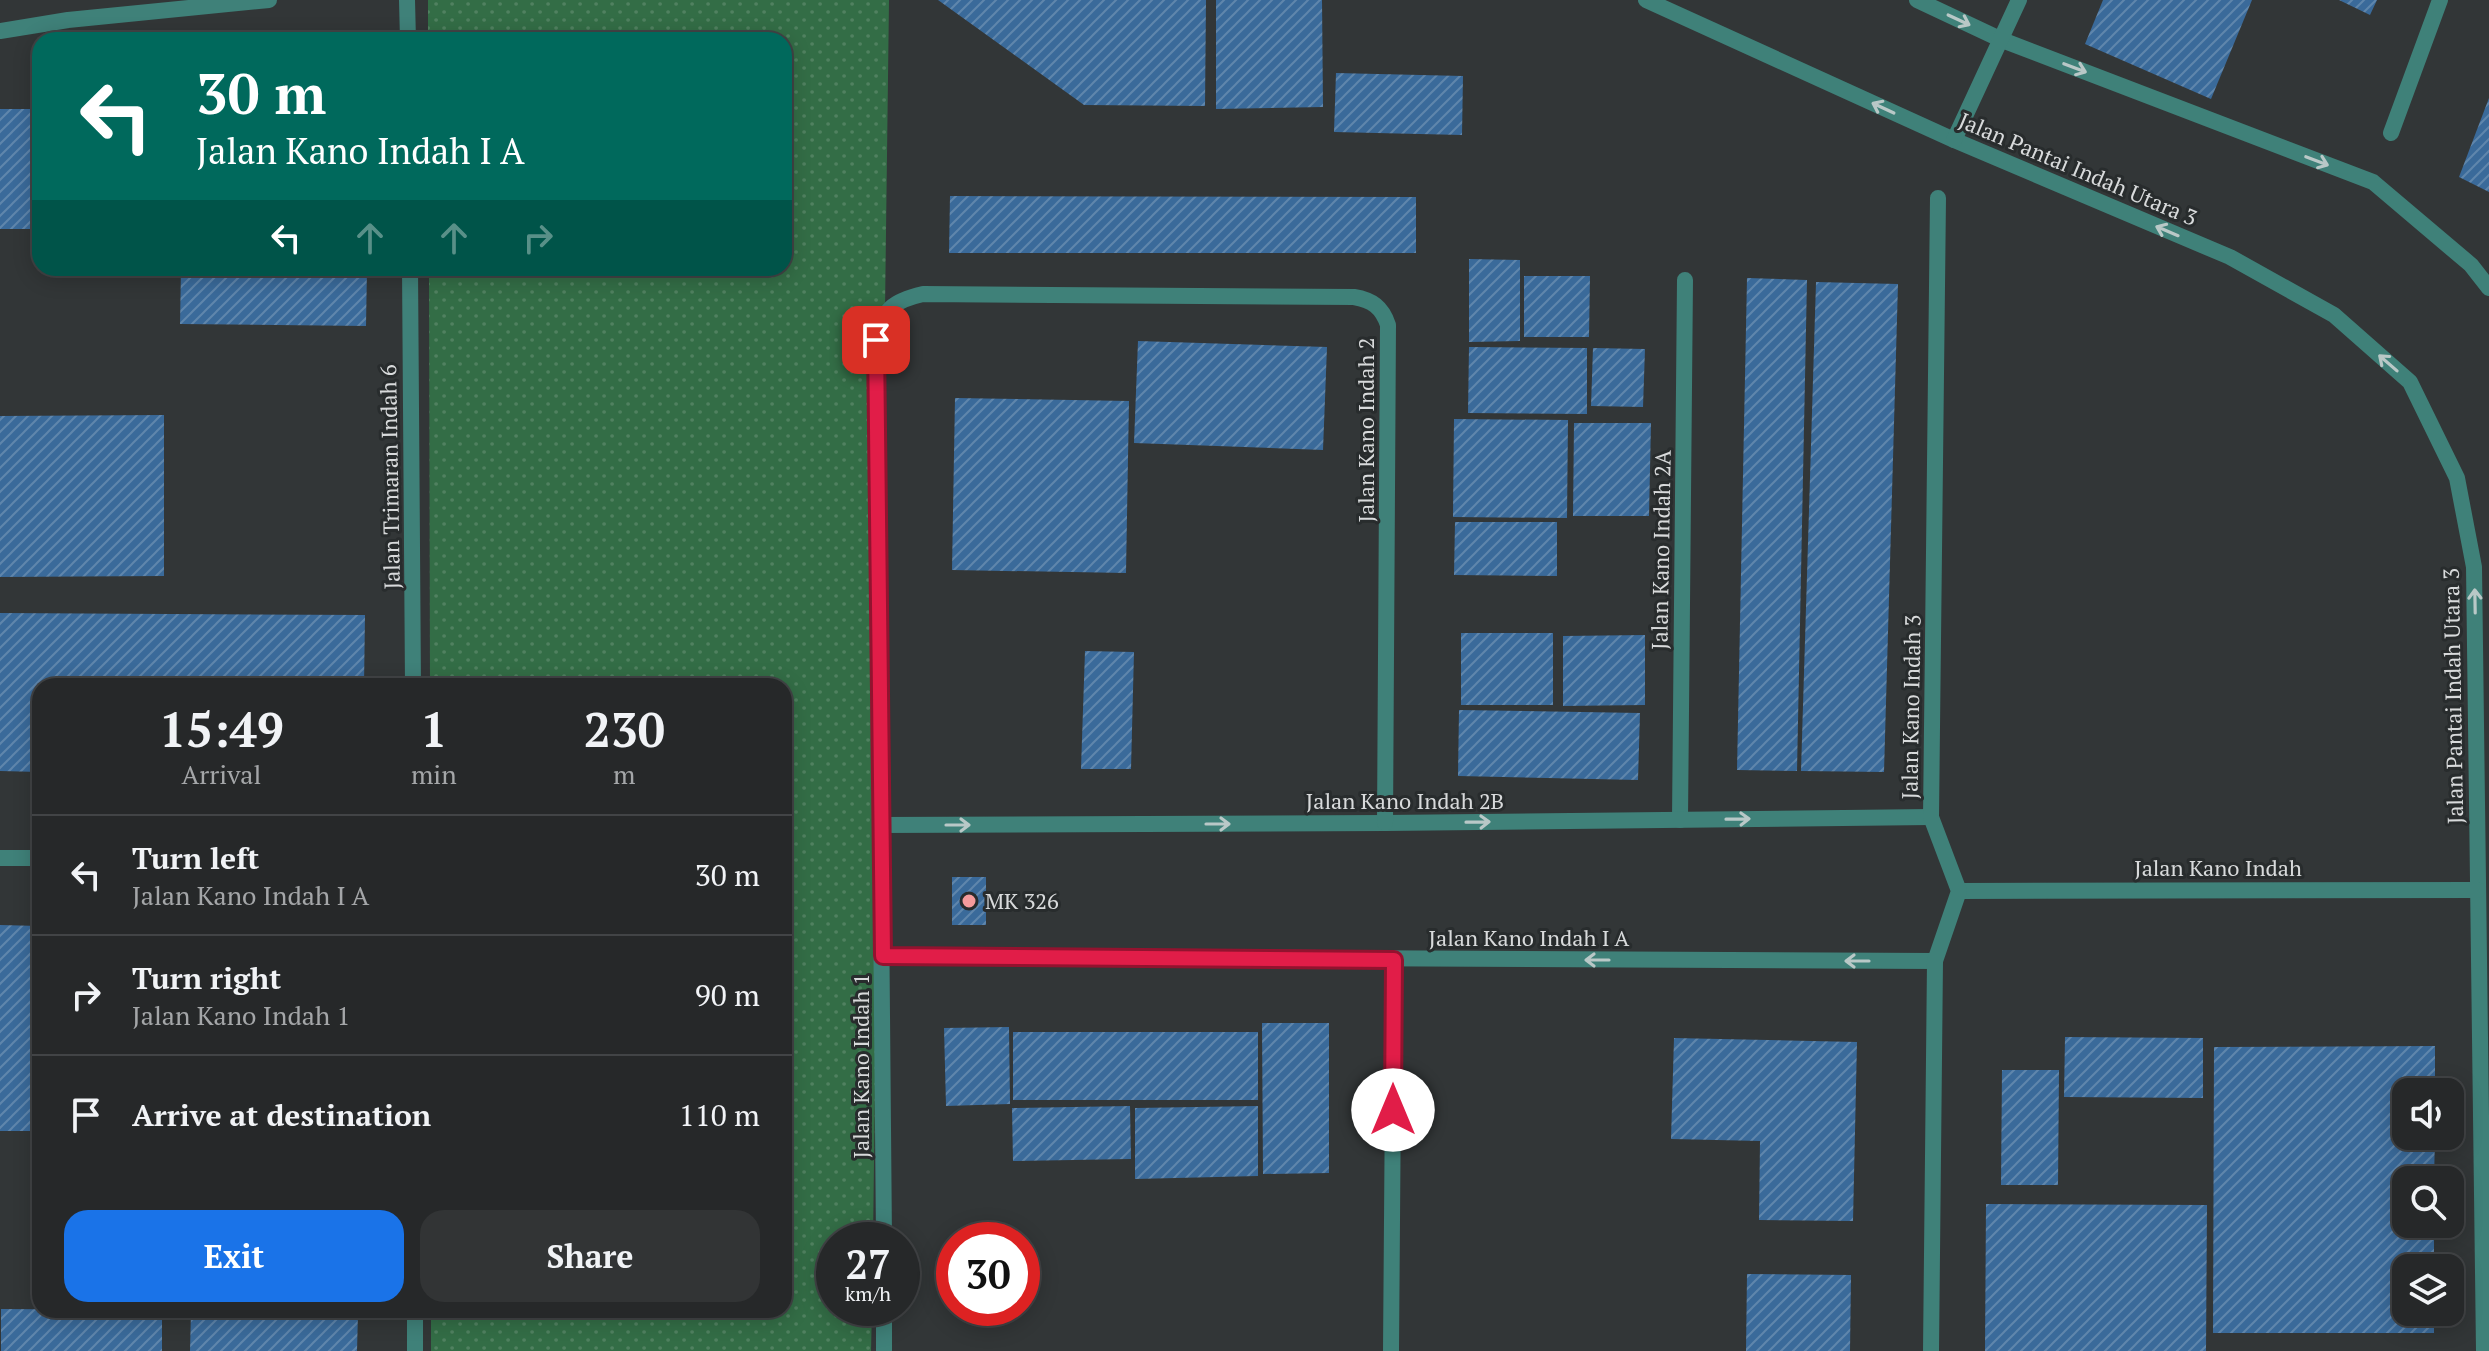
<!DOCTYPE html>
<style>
:root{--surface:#262829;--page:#323435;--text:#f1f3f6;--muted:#a4a6a8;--line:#424446;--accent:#1a73e8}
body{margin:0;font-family:"PT Serif",serif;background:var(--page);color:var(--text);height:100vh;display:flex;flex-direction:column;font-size:30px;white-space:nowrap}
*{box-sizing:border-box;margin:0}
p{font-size:26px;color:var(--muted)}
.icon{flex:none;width:44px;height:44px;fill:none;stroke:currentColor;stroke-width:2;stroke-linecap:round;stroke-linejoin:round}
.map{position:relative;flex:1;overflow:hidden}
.side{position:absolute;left:32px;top:678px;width:760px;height:640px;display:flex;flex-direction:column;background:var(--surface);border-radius:24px;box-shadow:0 4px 20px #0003,0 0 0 2px var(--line)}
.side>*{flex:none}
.hud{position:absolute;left:32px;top:32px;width:760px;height:244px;border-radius:24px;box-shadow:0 4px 20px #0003,0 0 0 2px var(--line);background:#00695c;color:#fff;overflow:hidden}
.fabs{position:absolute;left:2392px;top:1078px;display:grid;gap:16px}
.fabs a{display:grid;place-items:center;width:72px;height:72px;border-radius:16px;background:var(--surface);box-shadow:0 4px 20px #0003,0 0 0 2px var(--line);font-size:40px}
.speed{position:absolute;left:816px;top:1222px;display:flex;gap:16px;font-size:40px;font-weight:700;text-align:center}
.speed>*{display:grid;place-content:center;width:104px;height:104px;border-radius:50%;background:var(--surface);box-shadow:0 4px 20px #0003,0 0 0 2px var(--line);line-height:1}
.speed small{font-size:20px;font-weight:400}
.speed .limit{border:12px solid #d22;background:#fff;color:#111}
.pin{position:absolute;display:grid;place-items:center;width:68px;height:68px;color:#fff;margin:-34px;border-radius:16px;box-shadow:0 4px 12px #0006}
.me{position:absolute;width:88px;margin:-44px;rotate:0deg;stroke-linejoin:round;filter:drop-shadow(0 0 6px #0008)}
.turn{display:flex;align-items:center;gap:28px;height:168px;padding:0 32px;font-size:36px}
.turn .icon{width:104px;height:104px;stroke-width:2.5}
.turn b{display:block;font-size:56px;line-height:68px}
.lanes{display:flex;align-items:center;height:76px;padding:0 32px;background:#0003;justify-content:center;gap:40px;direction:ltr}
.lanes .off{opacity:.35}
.eta{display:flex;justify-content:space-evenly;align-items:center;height:136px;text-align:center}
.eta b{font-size:48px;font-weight:600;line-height:56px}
.action{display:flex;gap:16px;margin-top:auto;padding:16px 32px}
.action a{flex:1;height:92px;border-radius:24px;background:var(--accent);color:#fff;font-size:32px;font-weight:600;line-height:92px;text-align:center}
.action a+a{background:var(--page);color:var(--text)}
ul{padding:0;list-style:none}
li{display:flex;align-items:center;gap:24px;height:120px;padding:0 32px;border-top:2px solid var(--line)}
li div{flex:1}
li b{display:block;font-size:30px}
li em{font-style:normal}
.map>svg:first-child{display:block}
</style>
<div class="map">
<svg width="2489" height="1351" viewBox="0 0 2489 1351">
<defs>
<pattern id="park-dots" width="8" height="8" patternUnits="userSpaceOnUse" patternTransform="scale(2)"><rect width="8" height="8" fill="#336d46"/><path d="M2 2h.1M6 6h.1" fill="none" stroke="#508160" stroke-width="1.8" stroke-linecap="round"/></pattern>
<pattern id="building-hatch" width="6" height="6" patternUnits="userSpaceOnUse" patternTransform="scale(2)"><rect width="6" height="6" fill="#3a6a9a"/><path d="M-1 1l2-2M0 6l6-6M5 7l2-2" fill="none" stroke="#5f86ac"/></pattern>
</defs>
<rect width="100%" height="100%" fill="#323637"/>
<polygon fill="url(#park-dots)" points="428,0 889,0 873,1240 834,1240 834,1308 872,1308 871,1351 431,1351 431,1310 784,1310 784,686 430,686 429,268 784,268 784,40 428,40"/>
<g fill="url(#building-hatch)">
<polygon points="938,0 1206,0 1205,106 1084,105"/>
<polygon points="1216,0 1322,0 1323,107 1216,109"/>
<polygon points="2103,0 2252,0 2211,99 2085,44"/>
<polygon points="2339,0 2377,0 2370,15"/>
<polygon points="1336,73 1463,76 1462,135 1334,132"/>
<polygon points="2489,98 2489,192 2459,177"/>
<rect x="0" y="109" width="40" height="120"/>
<polygon points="950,196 1416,197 1416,253 949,253"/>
<polygon points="1469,259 1520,260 1520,341 1469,342"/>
<polygon points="181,268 367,268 366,326 180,324"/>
<polygon points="1524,276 1590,276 1589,337 1524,337"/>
<polygon points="1747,278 1807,280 1797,771 1737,770"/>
<polygon points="1816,282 1898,284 1884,772 1801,771"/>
<polygon points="1138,341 1327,347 1323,450 1134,443"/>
<polygon points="1469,347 1587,348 1587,414 1468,413"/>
<polygon points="1593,348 1645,349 1643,407 1591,406"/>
<polygon points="955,398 1129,401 1126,573 952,570"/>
<polygon points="164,415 164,576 0,577 0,416"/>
<polygon points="1454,419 1568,420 1567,518 1453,517"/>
<polygon points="1574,423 1651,423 1649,516 1573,516"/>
<polygon points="1455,522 1557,522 1557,576 1454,575"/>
<polygon points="0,613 365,615 364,686 40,686 40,772 0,771"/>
<rect x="1461" y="633" width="92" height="72"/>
<polygon points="1645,635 1645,705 1563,706 1563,636"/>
<polygon points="1085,651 1134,652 1131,769 1081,769"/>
<polygon points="1459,710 1640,713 1638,780 1458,776"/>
<rect x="952" y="877" width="34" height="48"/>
<polygon points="0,925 40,926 40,1131 0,1131"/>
<polygon points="1262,1023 1329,1023 1329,1173 1263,1174"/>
<polygon points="1009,1027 1010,1104 946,1106 944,1028"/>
<rect x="1013" y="1032" width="245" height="68"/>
<polygon points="2065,1037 2203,1038 2203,1098 2064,1097"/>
<polygon points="1674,1038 1857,1042 1853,1221 1759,1220 1760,1141 1671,1139"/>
<polygon points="2435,1046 2435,1092 2406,1092 2406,1136 2435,1136 2434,1180 2406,1180 2406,1224 2434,1224 2434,1268 2406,1268 2406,1312 2434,1312 2434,1333 2213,1333 2214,1047"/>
<polygon points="2002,1070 2059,1070 2058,1185 2001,1185"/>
<polygon points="1130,1106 1131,1159 1013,1161 1012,1108"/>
<polygon points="1258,1106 1258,1176 1135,1179 1135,1108"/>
<polygon points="1986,1204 2207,1205 2206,1351 1985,1351"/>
<polygon points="1747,1274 1851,1275 1850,1351 1746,1351"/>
<polygon points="1,1309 162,1310 162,1351 1,1351"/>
<polygon points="191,1311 358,1313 357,1351 190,1351"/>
</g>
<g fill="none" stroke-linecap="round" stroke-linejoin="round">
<g stroke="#3f8179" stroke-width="16">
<polyline points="407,0 408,40"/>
<polyline points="1646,0 1954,140 2230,257 2334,315 2410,382 2457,478 2474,567 2484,1351"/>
<polyline points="1917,0 2002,40 2373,182 2471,265 2489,288"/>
<polyline points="0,31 68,20 269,0"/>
<polyline points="2391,133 2440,0"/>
<polyline points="1954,140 2019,0"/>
<polyline points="410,268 413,686"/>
<polyline points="1680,820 1685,280"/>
<polyline points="880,825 1385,823 1931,817"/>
<polyline points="0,858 40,858"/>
<polyline points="1959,891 2478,890"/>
<polyline points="883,956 1935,961"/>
<path d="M884,1240L876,340C884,309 892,301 923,294L1354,297C1372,300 1382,307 1388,325L1385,823"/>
<polyline points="884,1308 884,1351"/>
<polyline points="415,1310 415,1351"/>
<polyline points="1391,1351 1394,960"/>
<polyline points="1931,1351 1935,961 1959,891 1931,817 1938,198"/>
</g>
</g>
<defs><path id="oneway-shaft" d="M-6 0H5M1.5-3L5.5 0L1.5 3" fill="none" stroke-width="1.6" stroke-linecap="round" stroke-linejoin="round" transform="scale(2)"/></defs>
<g stroke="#b9c8c7">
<use href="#oneway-shaft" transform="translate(1959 20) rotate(25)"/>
<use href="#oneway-shaft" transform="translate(2075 68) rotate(21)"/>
<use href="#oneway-shaft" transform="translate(1883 108) rotate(-155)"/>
<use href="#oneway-shaft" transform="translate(2317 161) rotate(21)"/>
<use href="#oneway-shaft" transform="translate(2167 231) rotate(-157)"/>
<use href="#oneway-shaft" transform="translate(2388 363) rotate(-139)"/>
<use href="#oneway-shaft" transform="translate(2475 601) rotate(-91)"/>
<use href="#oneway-shaft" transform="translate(1738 819) rotate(-1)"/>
<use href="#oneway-shaft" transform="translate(1478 822) rotate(-1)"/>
<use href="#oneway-shaft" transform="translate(1218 824)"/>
<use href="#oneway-shaft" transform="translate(958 825)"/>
<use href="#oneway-shaft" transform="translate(1597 960) rotate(-180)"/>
<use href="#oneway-shaft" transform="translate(1857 961) rotate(-180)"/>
</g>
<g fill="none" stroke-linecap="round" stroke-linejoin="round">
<g stroke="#92132f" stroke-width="20">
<polyline id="route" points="876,340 883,956 1394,960 1393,1110"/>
</g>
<use href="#route" stroke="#e11d48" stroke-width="14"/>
</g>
<circle fill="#f59b9c" stroke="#282c2d" stroke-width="3" cx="969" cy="901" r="8"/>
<g text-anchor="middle" stroke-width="6" stroke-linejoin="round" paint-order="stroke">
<g font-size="22" fill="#d8dadb" stroke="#282c2d">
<text transform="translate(2078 169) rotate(23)" y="8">Jalan Pantai Indah Utara 3</text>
<text transform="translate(1366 430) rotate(-90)" y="8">Jalan Kano Indah 2</text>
<text transform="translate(390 477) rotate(-91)" y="8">Jalan Trimaran Indah 6</text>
<text transform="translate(1661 550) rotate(-89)" y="8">Jalan Kano Indah 2A</text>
<text transform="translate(2453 696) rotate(-91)" y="8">Jalan Pantai Indah Utara 3</text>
<text transform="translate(1911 707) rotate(-89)" y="8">Jalan Kano Indah 3</text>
<text x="1405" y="809">Jalan Kano Indah 2B</text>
<text x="2218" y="876">Jalan Kano Indah</text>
<text x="1529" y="946">Jalan Kano Indah I A</text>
<text transform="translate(861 1066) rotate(-90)" y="8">Jalan Kano Indah 1</text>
</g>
<g font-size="22" fill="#d8dadb" stroke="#282c2d" text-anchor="start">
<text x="985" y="909">MK 326</text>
</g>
</g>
</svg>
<div class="fabs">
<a><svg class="icon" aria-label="sound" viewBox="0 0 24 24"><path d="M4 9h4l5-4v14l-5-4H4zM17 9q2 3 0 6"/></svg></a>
<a><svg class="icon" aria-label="search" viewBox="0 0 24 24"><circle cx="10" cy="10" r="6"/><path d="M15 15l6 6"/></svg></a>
<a><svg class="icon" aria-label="layers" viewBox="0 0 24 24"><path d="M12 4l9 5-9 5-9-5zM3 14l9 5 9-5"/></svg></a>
</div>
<div class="speed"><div>27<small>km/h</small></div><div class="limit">30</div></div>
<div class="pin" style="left:876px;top:340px;background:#d93025"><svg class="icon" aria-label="arrive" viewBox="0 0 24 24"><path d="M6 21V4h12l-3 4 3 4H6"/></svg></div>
<svg class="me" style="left:1393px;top:1110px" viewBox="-20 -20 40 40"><circle r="19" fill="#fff"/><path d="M0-13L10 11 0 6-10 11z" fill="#e11d48"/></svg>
<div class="hud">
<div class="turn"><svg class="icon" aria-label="left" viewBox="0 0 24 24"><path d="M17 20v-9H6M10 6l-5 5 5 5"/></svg><div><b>30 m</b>Jalan Kano Indah I A</div></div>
<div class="lanes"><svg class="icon" aria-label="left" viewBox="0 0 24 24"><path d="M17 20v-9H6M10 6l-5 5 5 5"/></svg><svg class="icon off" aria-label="ahead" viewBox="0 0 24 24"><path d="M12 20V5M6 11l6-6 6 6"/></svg><svg class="icon off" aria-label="ahead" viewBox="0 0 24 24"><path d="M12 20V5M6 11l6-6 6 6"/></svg><svg class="icon off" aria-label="right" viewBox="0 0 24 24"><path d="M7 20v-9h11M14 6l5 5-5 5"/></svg></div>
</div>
<section class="side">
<div class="eta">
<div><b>15:49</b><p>Arrival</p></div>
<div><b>1</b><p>min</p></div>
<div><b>230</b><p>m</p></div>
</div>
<ul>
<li><svg class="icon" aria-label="left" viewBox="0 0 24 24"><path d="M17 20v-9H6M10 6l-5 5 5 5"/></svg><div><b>Turn left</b><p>Jalan Kano Indah I A</p></div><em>30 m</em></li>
<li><svg class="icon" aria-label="right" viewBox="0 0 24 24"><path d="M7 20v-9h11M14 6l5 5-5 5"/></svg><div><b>Turn right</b><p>Jalan Kano Indah 1</p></div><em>90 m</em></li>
<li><svg class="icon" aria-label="arrive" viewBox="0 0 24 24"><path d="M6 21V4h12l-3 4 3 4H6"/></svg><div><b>Arrive at destination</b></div><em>110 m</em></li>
</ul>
<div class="action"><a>Exit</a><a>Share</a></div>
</section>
</div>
